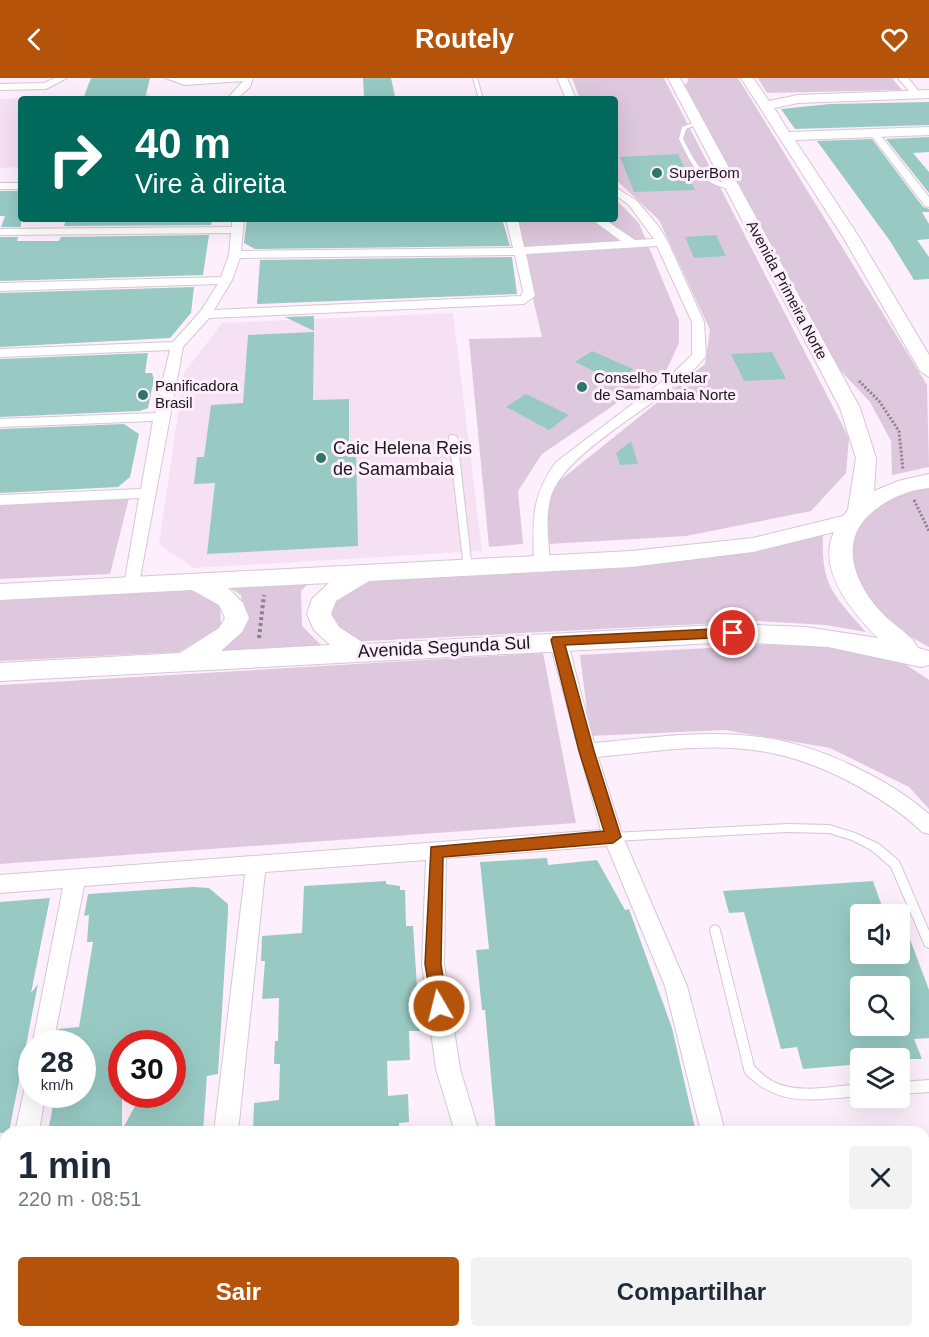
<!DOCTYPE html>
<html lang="pt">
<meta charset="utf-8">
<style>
:root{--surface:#fff;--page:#f2f2f3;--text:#1f2937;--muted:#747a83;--accent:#b45309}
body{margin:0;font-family:Helvetica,sans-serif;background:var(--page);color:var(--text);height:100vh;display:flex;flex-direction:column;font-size:22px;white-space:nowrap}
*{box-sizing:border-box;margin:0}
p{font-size:20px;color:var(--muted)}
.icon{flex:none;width:33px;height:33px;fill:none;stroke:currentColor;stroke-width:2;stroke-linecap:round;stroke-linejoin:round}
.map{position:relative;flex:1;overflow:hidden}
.side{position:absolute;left:0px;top:1048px;width:930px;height:212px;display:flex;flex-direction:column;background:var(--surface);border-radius:18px 18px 0 0;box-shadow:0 6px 24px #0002}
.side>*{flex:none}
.guide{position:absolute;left:18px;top:18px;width:600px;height:126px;border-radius:6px;box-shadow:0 6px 24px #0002;background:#00695c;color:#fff;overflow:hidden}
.buttons{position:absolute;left:850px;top:826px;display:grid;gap:12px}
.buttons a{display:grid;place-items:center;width:60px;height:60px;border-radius:6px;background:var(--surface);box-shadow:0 6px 24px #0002;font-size:30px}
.speed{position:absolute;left:18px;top:952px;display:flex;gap:12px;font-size:30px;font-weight:700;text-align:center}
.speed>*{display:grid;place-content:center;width:78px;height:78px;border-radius:50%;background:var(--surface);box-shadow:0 6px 24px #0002;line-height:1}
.speed small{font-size:15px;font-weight:400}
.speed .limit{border:9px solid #d22;background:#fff;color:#111}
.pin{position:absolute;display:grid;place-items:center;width:51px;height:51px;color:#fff;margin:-26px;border:3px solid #fff;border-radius:50%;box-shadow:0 2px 6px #0007}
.me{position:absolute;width:66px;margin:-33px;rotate:352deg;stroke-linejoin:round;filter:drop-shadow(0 0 4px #0008)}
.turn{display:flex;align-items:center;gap:21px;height:126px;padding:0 18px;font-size:27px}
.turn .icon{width:78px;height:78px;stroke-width:2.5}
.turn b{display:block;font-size:42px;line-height:51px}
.round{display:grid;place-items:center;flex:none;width:63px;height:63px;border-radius:6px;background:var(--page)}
.overview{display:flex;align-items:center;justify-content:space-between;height:102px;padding:0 18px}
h1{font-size:36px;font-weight:600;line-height:45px}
.button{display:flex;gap:12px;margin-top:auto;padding:12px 18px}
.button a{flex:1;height:69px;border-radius:6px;background:var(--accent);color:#fff;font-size:24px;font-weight:600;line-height:69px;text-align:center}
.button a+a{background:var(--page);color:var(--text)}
header{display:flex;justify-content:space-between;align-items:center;height:78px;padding:0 18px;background:var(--accent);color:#fff;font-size:27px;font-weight:600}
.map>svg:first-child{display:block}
</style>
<header><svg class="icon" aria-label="back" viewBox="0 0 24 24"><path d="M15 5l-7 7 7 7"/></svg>Routely<svg class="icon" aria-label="heart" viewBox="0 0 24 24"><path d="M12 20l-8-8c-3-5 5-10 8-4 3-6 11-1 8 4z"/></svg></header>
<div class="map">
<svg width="929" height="1259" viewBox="0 0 929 1259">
<rect width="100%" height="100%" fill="#feeffd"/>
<g fill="#f6e1f4">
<polygon points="150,15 148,21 21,21 21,89 0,90 0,21"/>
<polygon points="453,235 482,473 193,490 159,466 184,295 222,245"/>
</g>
<g fill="#dec8dd">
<polygon points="572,0 664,0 849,360 846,395 811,433 686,458 549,466 547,428 558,404 705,286 710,252 659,142 615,101 615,21 580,21"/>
<polygon points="687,0 738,0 927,307 929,389 892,397 891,363 870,324 837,289 684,8 689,2"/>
<polygon points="758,0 892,0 902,12 767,15"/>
<polygon points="615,121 639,145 679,242 679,265 667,291 542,376 518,413 523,466 489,469 469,261 542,259 514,141 615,141"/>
<path d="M929,409V569C907,557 882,542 868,521C828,461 867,420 929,409Z"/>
<polygon points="129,420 110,496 0,501 0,427"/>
<path d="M823,456C821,509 833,516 866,554L826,547L759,543L349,564L330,546L331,514L349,500L678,483L760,472Z"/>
<polygon points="316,497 301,513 302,548 321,567 215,575 242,550 241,517 220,504"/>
<polygon points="188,506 220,524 221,549 179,574 0,583 0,520"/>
<polygon points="801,565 899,582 929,602 929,731 909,709 830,670 725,652 590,658 580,577"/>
<polygon points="543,575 576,745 0,786 0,607"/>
</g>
<g fill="#98cac3" fill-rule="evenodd">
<polygon points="91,0 150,0 145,21 83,21"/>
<polygon points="363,0 391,0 395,18 364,18"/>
<polygon points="929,24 929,47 795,51 781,31 830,26"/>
<polygon points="929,59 929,74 913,75 929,94 929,115 886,61"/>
<polygon points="872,61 923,129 929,131 929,134 922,134 929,146 929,161 917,162 929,179 929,201 914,202 890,163 817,63"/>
<polygon points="678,76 695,112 634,114 620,79"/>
<polygon points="0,113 21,113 21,149 1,149 5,138 0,138"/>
<polygon points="66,141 212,141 211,147 64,148"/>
<polygon points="247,141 502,141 510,168 255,171 244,165"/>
<polygon points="209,157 203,197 0,203 0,159 18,159 17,163 59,163 61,159"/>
<polygon points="716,157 726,178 694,180 685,159"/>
<polygon points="512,179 517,216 257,226 260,182"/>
<polygon points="194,209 191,235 170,260 0,269 0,215"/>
<polygon points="314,238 314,253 285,239"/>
<polygon points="314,254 313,322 349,321 349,369 356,369 358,468 207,476 215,405 194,406 197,379 204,379 211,327 243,325 248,257"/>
<polygon points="592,273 633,291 616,304 575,284"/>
<polygon points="772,274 786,301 744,303 731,276"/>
<polygon points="148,275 145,295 152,295 154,301 148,330 140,333 0,339 0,281"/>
<polygon points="526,316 569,337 549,352 506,329"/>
<polygon points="124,346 139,356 130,399 118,409 0,415 0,351"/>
<polygon points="631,363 638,386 620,387 616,375"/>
<polygon points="547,780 548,787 597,782 625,832 629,831 672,950 696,1054 496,1054 485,932 482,932 476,872 489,871 480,784"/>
<polygon points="386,803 386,806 400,808 400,812 405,812 406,848 413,848 420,953 409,953 410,982 387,983 388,1018 408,1016 409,1044 399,1045 399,1054 253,1054 254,1025 279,1022 280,986 274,986 275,963 278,963 279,920 262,921 265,883 261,883 262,858 302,855 304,808"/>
<path d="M873,803L885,837H861V876H900L902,840L929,912V960L914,961L922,981H861V986L803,991L797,969L781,971L744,834L729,835L723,813ZM861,909H900V948H861Z"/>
<path d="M192,809L209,810L228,826V835L218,996L207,998L203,1054H48L55,1017H82V966H55L58,951L79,949L93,864H87L89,837L84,838L88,816ZM122,966H172V1017H141L122,1052Z"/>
<polygon points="50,820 31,915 38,906 9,1054 0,1055 0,824"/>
</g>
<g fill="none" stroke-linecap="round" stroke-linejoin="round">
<g stroke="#d5c7d4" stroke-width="2">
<g id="lane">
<polygon points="473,0 477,0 483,21 479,21"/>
<path d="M698,43L700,44V45L686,51L683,61C699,91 701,98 735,109V111C702,109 692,88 679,61L682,49Z"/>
<polygon points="450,357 453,357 457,359 472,491 468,494 464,491 449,359"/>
<polygon points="788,746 829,747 855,755 879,766 899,783 929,853 929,870 925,868 891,789 871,772 852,762 829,755 788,754 613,763 609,762 608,759 609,756 613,755"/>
<path d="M715,847L719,849L720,852L754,988C761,995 767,1001 776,1005C802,1016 834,1008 861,1006V1018C816,1021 780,1031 745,995L710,852L711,849Z"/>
<polygon points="929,1002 929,1014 900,1016 900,1004"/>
</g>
</g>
<g stroke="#d5c7d4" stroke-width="2">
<g id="street">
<polygon points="55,0 67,0 46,11 0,12 0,6 44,5"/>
<polygon points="165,0 253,0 250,9 237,21 227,21 243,3 185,7"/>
<polygon points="557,0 567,0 576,21 566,21"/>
<polygon points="898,0 908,0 922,17 920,19 914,19"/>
<polygon points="874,52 877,53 929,119 929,129 925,128 871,57 869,55"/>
<rect x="0" y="105" width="21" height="6"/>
<path d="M615,109L637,123L659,149L668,164L704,244L706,278C670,324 562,371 550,422C545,443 549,465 550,486L548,490H536L534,486C533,444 530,420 556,384L672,296L692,277V244L657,168L526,176L535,218L524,226L209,240L183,269L138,511H126L124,507L139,420L0,427V417L141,411L153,343L0,349V341L155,335L170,272L0,279V271L173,264L200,234L218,206L0,213V205L221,199L229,177L231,155L0,157V151L232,149V141H244L241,173L513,170L506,141H518L524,169L621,163L591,141H604L635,162L654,161L629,127L615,117ZM515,177L523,213L521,218L214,232L232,202L240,180Z"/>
<path d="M558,556L567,562L594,665C695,655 765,643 859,691C884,703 908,718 929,736V756L922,754C901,733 876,718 850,704C759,656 696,669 598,679L623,759L687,908L725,1054H701L665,908L607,768L446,780L444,886L460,991L479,1054H455L436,991L422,886L426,782L265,794L238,1054H214L245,796L84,808L53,966L32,968L63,810L0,815V797L601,752L549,562Z"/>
<polygon points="32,1006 32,1017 45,1017 39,1054 15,1054 25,1009"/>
<polygon points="6,1156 6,1214 0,1216 0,1159"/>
<polygon points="230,1254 256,1254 257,1259 231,1259"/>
<rect x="495" y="1254" width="26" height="5"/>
<polygon points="750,1254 776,1254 777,1259 751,1259"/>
</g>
</g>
<g stroke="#d5c7d4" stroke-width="2">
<g id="secondary">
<path d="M668,0H680L860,330L876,380L874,413L898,403L929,396V410C906,412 885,422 868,438C838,467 857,509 882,535C893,547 911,556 918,570L929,573V587L921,589L828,569L733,564L0,603V585L180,575L219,550L225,540L219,527L192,512L0,522V506L631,473L753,460L843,438L848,432L856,380L840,330ZM834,454C816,492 853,535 878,560L805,549L733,546L365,566L339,549L331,536L336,523L369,503L631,489L753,474ZM329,505L312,521L307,536L314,552L330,567L221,573L242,554L249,540L243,525L228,510Z"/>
<polygon points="741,0 753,0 769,23 798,17 929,12 929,20 798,25 774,30 789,54 929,49 929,57 795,62 859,159 929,277 929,299 920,293 843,159"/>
</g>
</g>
<g stroke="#8b818a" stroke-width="3" stroke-dasharray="2 2" stroke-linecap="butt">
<polyline points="859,303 879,323 899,353 903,392"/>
<polyline points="914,422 929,453"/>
</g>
<polyline stroke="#8b818a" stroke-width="4" stroke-dasharray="3 3" stroke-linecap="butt" points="259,560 264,517"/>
<use href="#lane" fill="#fff" fill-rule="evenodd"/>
<use href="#street" fill="#fff" fill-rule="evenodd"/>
<use href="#secondary" fill="#fff" fill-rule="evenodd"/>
</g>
<polygon fill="#b45309" stroke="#753606" stroke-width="1.5" points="733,550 740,555 733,559 565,567 594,673 621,759 613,765 443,779 441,886 447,928 445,933 439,936 433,933 425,886 431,769 604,753 579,673 551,562 553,559"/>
<g fill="#2d756d" stroke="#feeffd" stroke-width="2">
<circle cx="657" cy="95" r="6"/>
<circle cx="582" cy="309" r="6"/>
<circle cx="143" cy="317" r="6"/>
<circle cx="321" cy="380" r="6"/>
</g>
<g text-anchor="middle" stroke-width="6" stroke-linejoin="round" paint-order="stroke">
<g font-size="15" fill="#1c171c" stroke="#feeffd" text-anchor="start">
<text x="669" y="100">SuperBom</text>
<text x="594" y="305">Conselho Tutelar<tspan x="594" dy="17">de Samambaia Norte</tspan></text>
<text x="155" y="313">Panificadora<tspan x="155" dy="17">Brasil</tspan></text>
</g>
<g font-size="15" fill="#1c171c" stroke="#feeffd">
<text transform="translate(787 212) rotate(62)" y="5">Avenida Primeira Norte</text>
</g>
<g font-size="18" fill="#1c171c" stroke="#feeffd" text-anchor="start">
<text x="333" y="376">Caic Helena Reis<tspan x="333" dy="21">de Samambaia</tspan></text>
</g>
<g font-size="18" fill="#1c171c" stroke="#feeffd">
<text transform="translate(444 569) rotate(-3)" y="6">Avenida Segunda Sul</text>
</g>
</g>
</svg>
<div class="buttons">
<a><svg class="icon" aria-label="sound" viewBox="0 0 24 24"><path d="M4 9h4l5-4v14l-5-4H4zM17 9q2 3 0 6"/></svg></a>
<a><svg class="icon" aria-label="search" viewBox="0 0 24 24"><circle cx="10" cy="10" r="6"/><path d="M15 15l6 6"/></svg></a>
<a><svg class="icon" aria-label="layers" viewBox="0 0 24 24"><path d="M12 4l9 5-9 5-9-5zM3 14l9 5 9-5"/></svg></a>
</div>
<div class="speed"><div>28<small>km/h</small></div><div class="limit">30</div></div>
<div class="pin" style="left:733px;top:555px;background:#d93025"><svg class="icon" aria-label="arrive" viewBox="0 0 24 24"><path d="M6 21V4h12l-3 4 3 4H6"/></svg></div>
<svg class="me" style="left:439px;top:928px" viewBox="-20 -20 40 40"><circle r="17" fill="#b45309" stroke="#fff" stroke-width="3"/><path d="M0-11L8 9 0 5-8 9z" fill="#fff"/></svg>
<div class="guide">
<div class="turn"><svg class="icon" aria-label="right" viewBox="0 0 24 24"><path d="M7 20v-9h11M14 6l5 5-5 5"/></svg><div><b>40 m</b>Vire à direita</div></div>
</div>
<section class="side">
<div class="overview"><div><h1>1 min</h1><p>220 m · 08:51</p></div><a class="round"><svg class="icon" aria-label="close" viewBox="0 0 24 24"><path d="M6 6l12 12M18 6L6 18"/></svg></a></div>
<div class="button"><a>Sair</a><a>Compartilhar</a></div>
</section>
</div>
